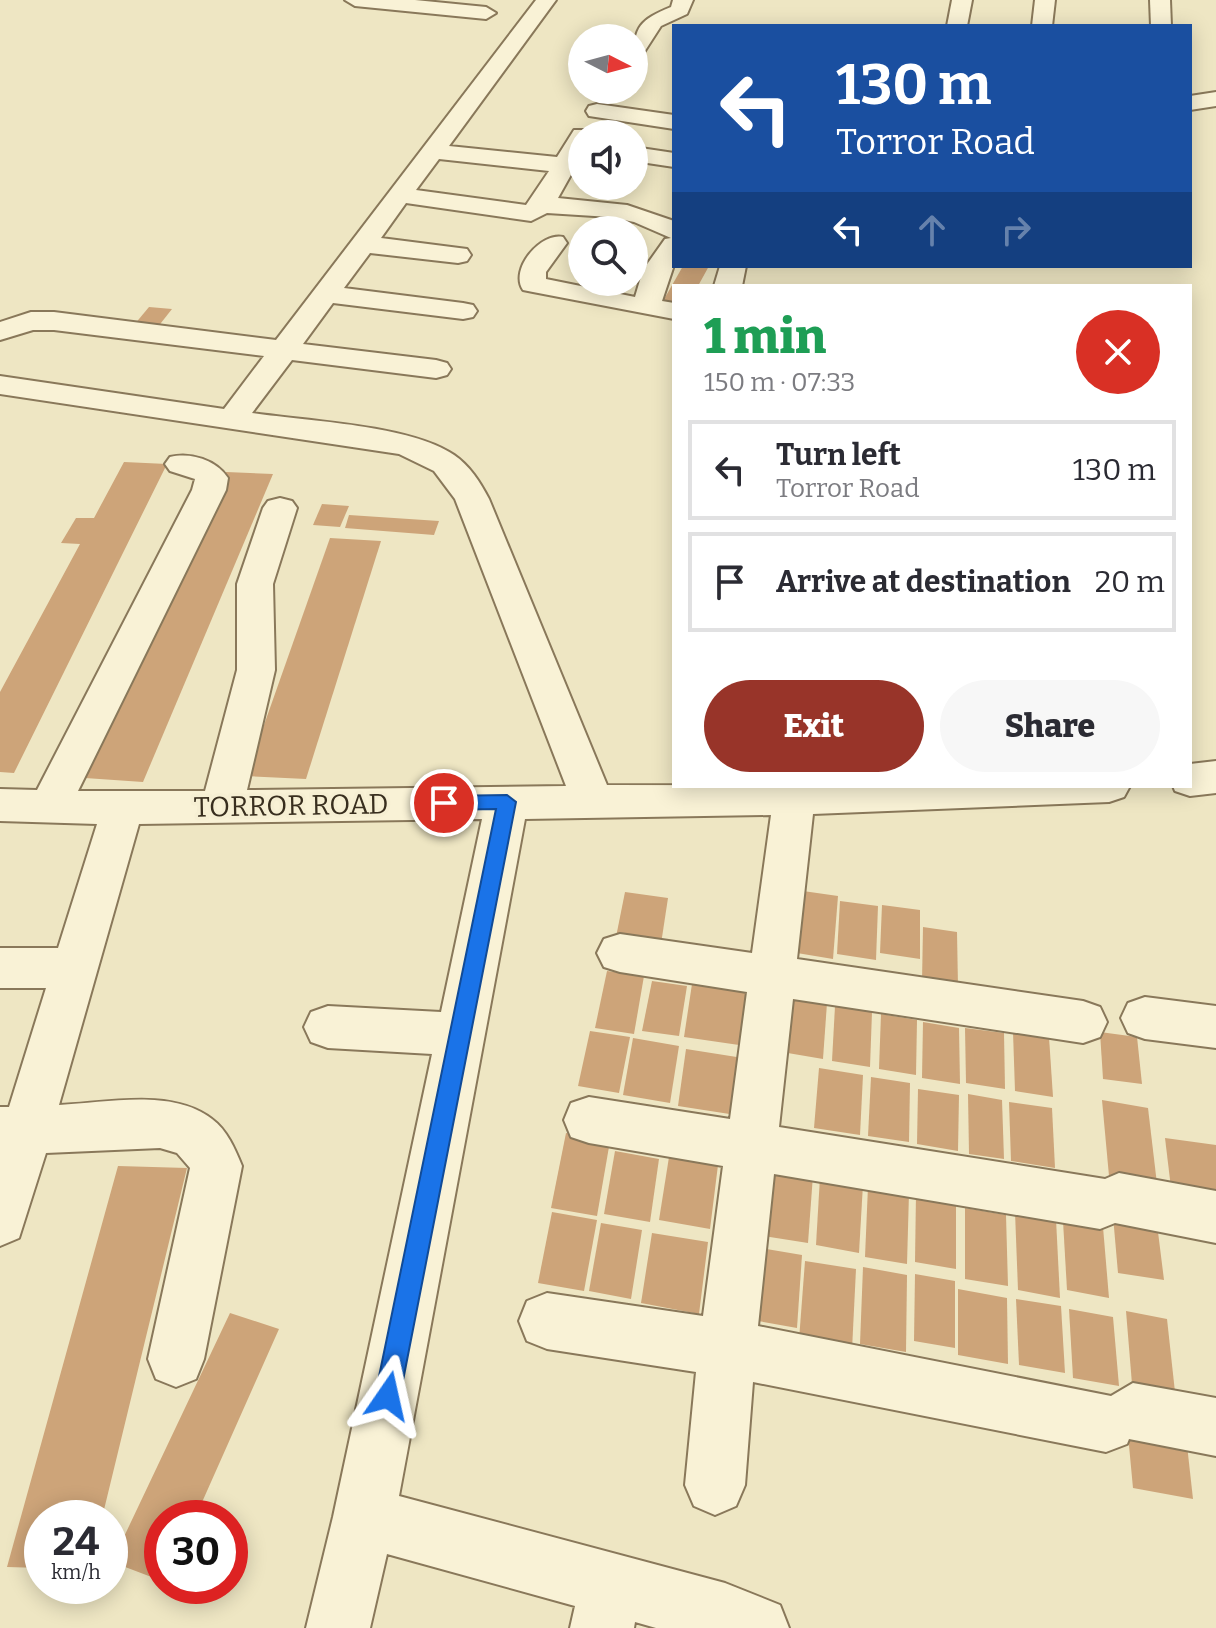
<!DOCTYPE html>
<meta charset="utf-8">
<style>
:root{--surface:#fff;--page:#f7f7f7;--text:#2b2b33;--muted:#7c7c81;--line:#e1e1e2;--accent:#983429}
body{margin:0;font-family:Bitter,serif;background:var(--page);color:var(--text);height:100vh;display:flex;flex-direction:column;font-size:30px;white-space:nowrap}
*{box-sizing:border-box;margin:0}
p{font-size:26px;color:var(--muted)}
.icon{flex:none;width:44px;height:44px;fill:none;stroke:currentColor;stroke-width:2;stroke-linecap:round;stroke-linejoin:round}
.map{position:relative;flex:1;overflow:hidden}
.sheet{position:absolute;left:672px;top:284px;width:520px;height:504px;display:flex;flex-direction:column;background:var(--surface);border-radius:0px;box-shadow:0 4px 20px #0003}
.sheet>*{flex:none}
.top-card{position:absolute;left:672px;top:24px;width:520px;height:244px;border-radius:0px;box-shadow:0 4px 20px #0003;background:#1a4fa0;color:#fff;overflow:hidden}
.needle{width:52px;rotate:96deg}
.fabs{position:absolute;left:568px;top:24px;display:grid;gap:16px}
.fabs a{display:grid;place-items:center;width:80px;height:80px;border-radius:50%;background:var(--surface);box-shadow:0 4px 20px #0003;font-size:40px}
.speed{position:absolute;left:24px;top:1500px;display:flex;gap:16px;font-size:40px;font-weight:700;text-align:center}
.speed>*{display:grid;place-content:center;width:104px;height:104px;border-radius:50%;background:var(--surface);box-shadow:0 4px 20px #0003;line-height:1}
.speed small{font-size:20px;font-weight:400}
.speed .limit{border:12px solid #d22;background:#fff;color:#111}
.pin{position:absolute;display:grid;place-items:center;width:68px;height:68px;color:#fff;margin:-34px;border:4px solid #fff;border-radius:50%;box-shadow:0 2px 8px #0007}
.me{position:absolute;width:88px;margin:-44px;rotate:11deg;stroke-linejoin:round;filter:drop-shadow(0 0 6px #0008)}
.turn{display:flex;align-items:center;gap:28px;height:168px;padding:0 32px;font-size:36px}
.turn .icon{width:104px;height:104px;stroke-width:2.5}
.turn b{display:block;font-size:56px;line-height:68px}
.lanes{display:flex;align-items:center;height:76px;padding:0 32px;background:#0003;justify-content:center;gap:40px;direction:ltr}
.lanes .off{opacity:.35}
.round{display:grid;place-items:center;flex:none;width:84px;height:84px;border-radius:42px;background:var(--page)}
.summary{display:flex;align-items:center;justify-content:space-between;height:136px;padding:0 32px}
h1{font-size:48px;font-weight:800;line-height:60px;color:#1e9e55}
.primary-button{display:flex;gap:16px;margin-top:auto;padding:16px 32px}
.primary-button a{flex:1;height:92px;border-radius:48px;background:var(--accent);color:#fff;font-size:32px;font-weight:800;line-height:92px;text-align:center}
.primary-button a+a{background:var(--page);color:var(--text)}
ul{padding:0;list-style:none}
li{display:flex;align-items:center;gap:24px;height:100px;margin:0 16px 12px;padding:0 16px;border:4px solid var(--line);border-radius:0px}
li div{flex:1}
li b{display:block;font-size:30px}
li em{font-style:normal}
.map>svg:first-child{display:block}
</style>
<div class="map">
<svg width="1216" height="1628" viewBox="0 0 1216 1628">
<rect width="100%" height="100%" fill="#eee6c3"/>
<g fill="#cda479">
<polygon points="683,266 709,266 698,286 674,286 674,303 663,301"/>
<polygon points="149,307 172,309 157,328 134,325"/>
<polygon points="124,462 167,464 14,773 0,772 0,692 80,544 61,543 76,518 94,518"/>
<polygon points="226,472 273,474 143,782 85,778"/>
<polygon points="322,504 349,506 340,527 313,525"/>
<polygon points="349,515 439,521 434,535 345,528"/>
<polygon points="330,538 381,541 306,779 246,776"/>
<polygon points="796,890 838,896 833,959 791,952"/>
<polygon points="625,892 668,898 661,944 616,937"/>
<polygon points="840,901 878,906 876,960 837,954"/>
<polygon points="882,905 920,910 920,959 880,953"/>
<polygon points="923,927 957,932 958,987 922,982"/>
<polygon points="607,971 644,976 634,1034 595,1028"/>
<polygon points="652,981 687,986 679,1036 642,1031"/>
<polygon points="692,984 746,992 739,1045 684,1037"/>
<polygon points="782,997 827,1003 823,1059 776,1051"/>
<polygon points="835,1006 872,1012 870,1067 832,1061"/>
<polygon points="881,1014 917,1020 916,1075 879,1069"/>
<polygon points="923,1022 959,1028 960,1084 922,1078"/>
<polygon points="965,1028 1004,1033 1005,1089 966,1083"/>
<polygon points="590,1031 630,1037 619,1093 578,1086"/>
<polygon points="1013,1032 1049,1037 1053,1097 1015,1091"/>
<polygon points="1100,1032 1137,1037 1142,1084 1103,1079"/>
<polygon points="633,1038 679,1046 670,1103 623,1095"/>
<polygon points="686,1049 743,1058 736,1115 678,1106"/>
<polygon points="819,1068 863,1075 860,1135 814,1128"/>
<polygon points="871,1077 910,1083 909,1142 868,1136"/>
<polygon points="918,1089 959,1095 958,1151 917,1144"/>
<polygon points="968,1094 1002,1100 1004,1159 969,1154"/>
<polygon points="1102,1100 1148,1108 1157,1184 1109,1176"/>
<polygon points="1009,1102 1052,1108 1055,1168 1011,1161"/>
<polygon points="566,1133 610,1141 597,1216 551,1208"/>
<polygon points="1165,1138 1216,1145 1216,1195 1171,1188"/>
<polygon points="615,1151 659,1159 650,1222 604,1214"/>
<polygon points="669,1157 718,1165 710,1229 659,1220"/>
<polygon points="118,1166 187,1168 102,1518 42,1518 42,1568 7,1567"/>
<polygon points="765,1167 813,1175 808,1243 758,1235"/>
<polygon points="820,1177 863,1184 859,1253 816,1245"/>
<polygon points="868,1186 909,1193 907,1264 865,1257"/>
<polygon points="916,1193 956,1200 956,1269 915,1262"/>
<polygon points="965,1208 1006,1215 1008,1286 965,1279"/>
<polygon points="552,1212 597,1220 584,1291 538,1283"/>
<polygon points="1015,1212 1056,1219 1060,1298 1018,1290"/>
<polygon points="1113,1216 1157,1224 1164,1280 1118,1273"/>
<polygon points="1063,1221 1103,1227 1109,1298 1067,1290"/>
<polygon points="601,1223 642,1230 631,1299 589,1291"/>
<polygon points="652,1233 708,1242 699,1314 641,1303"/>
<polygon points="755,1247 802,1255 797,1328 747,1319"/>
<polygon points="805,1261 856,1269 852,1350 799,1340"/>
<polygon points="863,1267 907,1275 906,1352 860,1344"/>
<polygon points="915,1274 955,1281 955,1348 914,1341"/>
<polygon points="958,1289 1007,1298 1008,1364 958,1355"/>
<polygon points="1016,1299 1061,1306 1065,1373 1019,1365"/>
<polygon points="1069,1309 1113,1317 1119,1386 1073,1378"/>
<polygon points="1126,1311 1167,1319 1175,1392 1132,1384"/>
<polygon points="230,1313 279,1329 195,1518 162,1518 162,1581 112,1562"/>
<polygon points="1128,1435 1187,1445 1193,1499 1133,1488"/>
</g>
<g fill="none" stroke-linecap="round" stroke-linejoin="round">
<g stroke="#89785a" stroke-width="4">
<g id="minor">
<polygon points="345,0 415,0 486,7 496,13 486,19 355,6"/>
<path d="M536,0H556L449,146L557,157L574,130H590L593,134H582V155L558,198L627,205L674,221V265L662,301L674,303V319L533,292L523,290C509,269 541,232 563,237L567,243L546,272V279L635,297L643,270L665,239L671,238L634,222L610,217L547,213L531,221L406,203L381,238L467,249L471,255L467,261L458,263L370,253L344,288L463,303L473,305L477,311L473,317L463,319L333,303L303,344L436,360L447,363L451,369L447,375L436,378L292,360L252,413C306,421 411,425 454,455C470,466 480,482 489,499L607,785L1130,786L1124,797L1109,802L813,814L797,959L1083,1001L1100,1007L1107,1022L1100,1037L1083,1043L793,999L779,1127L1105,1179L1119,1173L1216,1191V1243L1115,1223L1100,1229L774,1174L758,1326L1111,1396L1133,1383L1216,1398V1456L1129,1439L1127,1444L1106,1452L753,1382L745,1485L736,1506L715,1515L694,1506L685,1485L696,1372L547,1349L527,1341L519,1321L527,1301L547,1293L703,1316L723,1166L589,1143L571,1137L564,1120L571,1103L589,1097L730,1119L747,992L620,972L604,967L597,953L604,939L620,934L752,953L771,815L525,819L399,1496L725,1583L780,1605L789,1628H656L635,1622L634,1628H570L575,1606L387,1554L370,1628H306L333,1517L432,1054L328,1048L311,1042L304,1027L311,1012L328,1006L441,1012L482,819L139,824L59,1105C106,1103 172,1088 212,1119C227,1130 235,1149 242,1166L204,1359L196,1379L176,1387L156,1379L148,1359L190,1168L177,1153L160,1148L46,1153L19,1238L0,1246V1107H9L46,988H0V948H58L97,824L0,821V789L37,790L192,490L195,479L170,471L165,464L170,457C191,452 216,460 228,478L226,490L78,791H205L237,670V584L263,508L268,501L280,498L292,501L297,508L273,584L275,670L247,790L566,786L455,499L434,471L399,454L0,394V376L224,409L264,356L54,330H33L0,340V322L31,312H54L276,340ZM439,159L549,171L526,205L416,190Z"/>
<path d="M673,0H693L687,14L661,26L641,57L634,59C634,26 640,20 671,7Z"/>
<polygon points="952,0 972,0 967,26 947,26"/>
<polygon points="1035,0 1055,0 1052,26 1032,26"/>
<polygon points="1150,0 1170,0 1171,26 1151,26"/>
<polygon points="1216,92 1216,106 1190,110 1190,96"/>
<polygon points="597,104 674,115 674,129 589,116 586,111 589,106"/>
<polygon points="634,147 674,153 674,167 634,161"/>
<polygon points="720,266 746,266 742,286 714,286"/>
<polygon points="1216,761 1216,793 1190,796 1175,791 1173,786 1190,786 1190,764"/>
<polygon points="1145,997 1216,1006 1216,1048 1145,1039 1128,1033 1121,1018 1128,1003"/>
</g>
</g>
<use href="#minor" fill="#f9f2d6" fill-rule="evenodd"/>
</g>
<polygon fill="#1a73e8" stroke="#114b97" stroke-width="2" points="507,795 516,802 400,1396 397,1405 388,1409 379,1405 375,1396 496,809 444,810 435,803 444,796"/>
<g text-anchor="middle" stroke-width="7" stroke-linejoin="round" paint-order="stroke">
<g font-size="28" fill="#382e1e" stroke="#f6efd3">
<text transform="translate(291 805) rotate(-1)" y="10">TORROR ROAD</text>
</g>
</g>
</svg>
<div class="fabs">
<a><svg class="needle" viewBox="-14 -14 28 28"><path d="M0-13l5 13h-10z" fill="#e53935"/><path d="M0 13l5-13h-10z" fill="#7c7c81"/></svg></a>
<a><svg class="icon" aria-label="sound" viewBox="0 0 24 24"><path d="M4 9h4l5-4v14l-5-4H4zM17 9q2 3 0 6"/></svg></a>
<a><svg class="icon" aria-label="search" viewBox="0 0 24 24"><circle cx="10" cy="10" r="6"/><path d="M15 15l6 6"/></svg></a>
</div>
<div class="speed"><div>24<small>km/h</small></div><div class="limit">30</div></div>
<div class="pin" style="left:444px;top:803px;background:#d93025"><svg class="icon" aria-label="arrive" viewBox="0 0 24 24"><path d="M6 21V4h12l-3 4 3 4H6"/></svg></div>
<svg class="me" style="left:388px;top:1396px" viewBox="-20 -20 40 40"><path d="M0-17L14 15 0 8-14 15z" fill="#1a73e8" stroke="#fff" stroke-width="4"/></svg>
<div class="top-card">
<div class="turn"><svg class="icon" aria-label="left" viewBox="0 0 24 24"><path d="M17 20v-9H6M10 6l-5 5 5 5"/></svg><div><b>130 m</b>Torror Road</div></div>
<div class="lanes"><svg class="icon" aria-label="left" viewBox="0 0 24 24"><path d="M17 20v-9H6M10 6l-5 5 5 5"/></svg><svg class="icon off" aria-label="ahead" viewBox="0 0 24 24"><path d="M12 20V5M6 11l6-6 6 6"/></svg><svg class="icon off" aria-label="right" viewBox="0 0 24 24"><path d="M7 20v-9h11M14 6l5 5-5 5"/></svg></div>
</div>
<section class="sheet">
<div class="summary"><div><h1>1 min</h1><p>150 m · 07:33</p></div><a class="round" style="background:#d93025;color:#fff"><svg class="icon" aria-label="close" viewBox="0 0 24 24"><path d="M6 6l12 12M18 6L6 18"/></svg></a></div>
<ul>
<li><svg class="icon" aria-label="left" viewBox="0 0 24 24"><path d="M17 20v-9H6M10 6l-5 5 5 5"/></svg><div><b>Turn left</b><p>Torror Road</p></div><em>130 m</em></li>
<li><svg class="icon" aria-label="arrive" viewBox="0 0 24 24"><path d="M6 21V4h12l-3 4 3 4H6"/></svg><div><b>Arrive at destination</b></div><em>20 m</em></li>
</ul>
<div class="primary-button"><a>Exit</a><a>Share</a></div>
</section>
</div>
